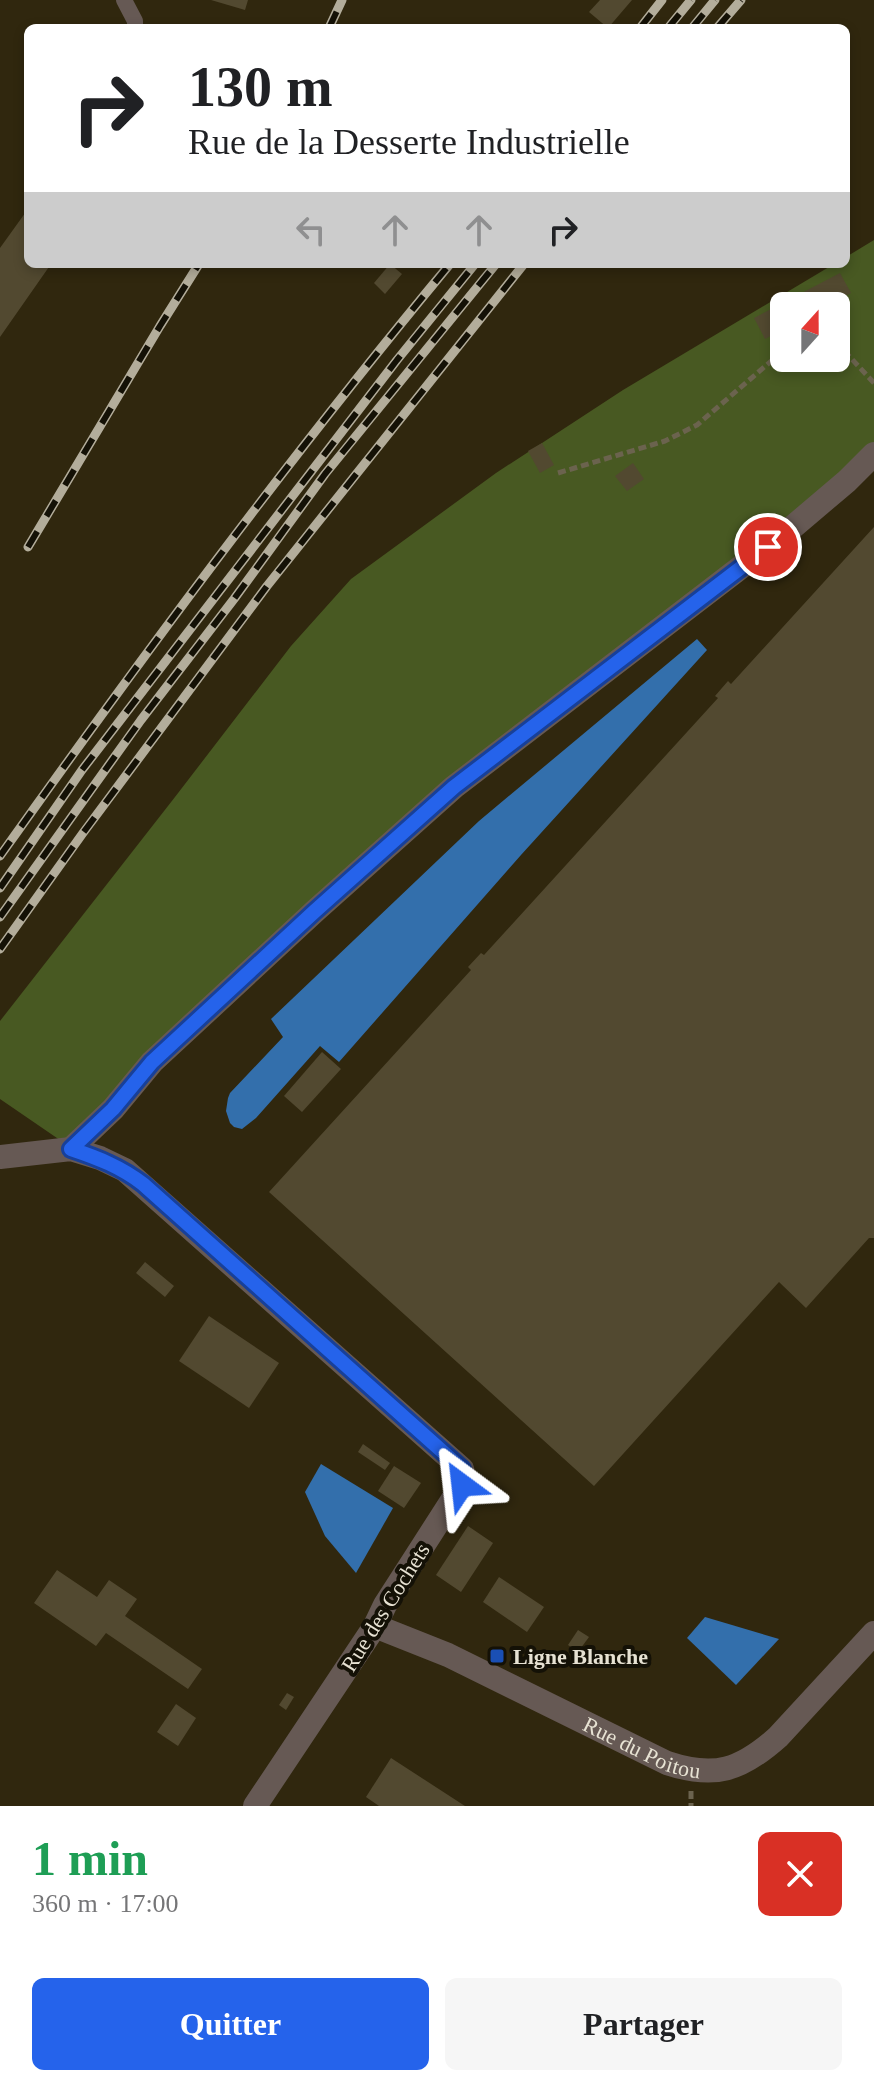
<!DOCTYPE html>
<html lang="fr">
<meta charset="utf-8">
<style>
:root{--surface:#fff;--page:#f6f6f6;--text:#202124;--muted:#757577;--accent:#2563eb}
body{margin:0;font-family:Georgia,serif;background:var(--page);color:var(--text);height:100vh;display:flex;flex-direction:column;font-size:30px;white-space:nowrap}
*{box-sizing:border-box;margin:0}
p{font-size:26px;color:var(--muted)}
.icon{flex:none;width:44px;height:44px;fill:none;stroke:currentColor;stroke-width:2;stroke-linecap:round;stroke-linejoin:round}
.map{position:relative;height:1806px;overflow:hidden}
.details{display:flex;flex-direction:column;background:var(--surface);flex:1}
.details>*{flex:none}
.top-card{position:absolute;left:24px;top:24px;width:826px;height:244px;border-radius:12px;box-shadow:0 4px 12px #0003;background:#fff;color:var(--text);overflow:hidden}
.needle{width:52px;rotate:21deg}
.buttons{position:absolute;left:770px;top:292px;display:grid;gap:16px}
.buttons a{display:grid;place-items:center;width:80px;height:80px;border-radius:12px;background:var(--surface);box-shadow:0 4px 12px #0003;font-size:40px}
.pin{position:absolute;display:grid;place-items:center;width:68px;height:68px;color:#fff;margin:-34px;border:4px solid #fff;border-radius:50%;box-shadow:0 2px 8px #0007}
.me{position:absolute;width:88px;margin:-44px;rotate:330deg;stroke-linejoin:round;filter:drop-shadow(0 0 6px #0008)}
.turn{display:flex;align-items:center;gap:28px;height:168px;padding:0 32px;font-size:36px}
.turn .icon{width:104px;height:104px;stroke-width:2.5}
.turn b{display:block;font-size:56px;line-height:68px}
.lanes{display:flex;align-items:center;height:76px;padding:0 32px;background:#0003;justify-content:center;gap:40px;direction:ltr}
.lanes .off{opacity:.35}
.round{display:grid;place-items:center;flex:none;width:84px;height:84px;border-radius:12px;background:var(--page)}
.summary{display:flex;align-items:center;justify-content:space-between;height:136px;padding:0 32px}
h1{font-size:48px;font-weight:700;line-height:60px;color:#1e9e55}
.button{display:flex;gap:16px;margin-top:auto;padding:16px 32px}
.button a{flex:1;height:92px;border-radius:12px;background:var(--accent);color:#fff;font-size:32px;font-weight:700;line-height:92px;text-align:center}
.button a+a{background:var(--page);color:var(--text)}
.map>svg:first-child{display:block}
</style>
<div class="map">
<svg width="874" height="1806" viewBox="0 0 874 1806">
<rect width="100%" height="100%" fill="#30270e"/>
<path fill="#485922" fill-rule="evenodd" d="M874,240V457L455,788L73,1149L0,1099V1021L175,797L291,646L351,579L496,473L623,390L834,264H846V257ZM784,306H836V358H784Z"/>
<g fill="#336fac">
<polygon points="697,639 707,650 521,855 339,1062 320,1046 256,1118 242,1129 234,1127 230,1123 226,1111 228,1098 230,1093 283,1037 271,1019 479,821"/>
<polygon points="321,1464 393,1508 356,1573 325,1536 305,1492"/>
<polygon points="705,1617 779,1639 736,1685 687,1638"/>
</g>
<g fill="#524930">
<polygon points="211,0 248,0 245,10"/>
<polygon points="600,0 632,0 608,28 589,12"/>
<polygon points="28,209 28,264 51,264 0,337 0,248"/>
<polygon points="390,264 402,274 385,294 374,283"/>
<polygon points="840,273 851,293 827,306 784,306 784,329 765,339 754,318"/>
<polygon points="542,443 554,465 540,473 528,451"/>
<polygon points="633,463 644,479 627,491 615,476"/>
<polygon points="874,527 874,1238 869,1238 806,1308 779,1282 594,1486 269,1192 471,970 468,967 481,953 484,955 718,698 715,696 728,681 731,684"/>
<polygon points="322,1052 341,1069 302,1112 284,1096"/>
<polygon points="145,1262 174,1286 165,1297 136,1273"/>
<polygon points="209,1316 279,1363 249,1408 179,1361"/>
<polygon points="363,1444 390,1463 385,1470 358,1452"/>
<polygon points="394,1466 421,1483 404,1508 378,1491"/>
<polygon points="468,1526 493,1543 461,1592 436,1575"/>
<polygon points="57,1570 97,1597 109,1580 137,1599 125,1616 202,1669 188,1689 106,1633 96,1646 34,1603"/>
<polygon points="499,1577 544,1607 527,1632 483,1602"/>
<polygon points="578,1630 589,1637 578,1652 568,1645"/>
<polygon points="287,1693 294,1697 286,1710 279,1705"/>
<polygon points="176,1704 196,1718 178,1746 157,1732"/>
<polygon points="391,1758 465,1806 379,1806 366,1797"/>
</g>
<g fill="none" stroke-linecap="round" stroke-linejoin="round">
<g stroke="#6b634e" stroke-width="5" stroke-dasharray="8 4" stroke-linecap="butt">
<polyline points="836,342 874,383"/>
<polyline points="558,473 665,441 697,425 784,350"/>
<polyline points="691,1791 691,1806"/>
</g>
<polyline stroke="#665954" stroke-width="16" points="124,0 135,21 135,28"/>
<g stroke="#665954" stroke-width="24">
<polyline points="71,1149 113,1109 152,1062 315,911 454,787 788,531 847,481 874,454"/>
<polyline points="0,1157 71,1149 100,1158 125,1170 462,1469 464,1476 462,1485 385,1605 375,1626 255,1806"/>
<path id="s1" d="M375,1626L448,1655L667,1763C715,1779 741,1770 778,1737L874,1633"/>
</g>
<g stroke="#b3ad9b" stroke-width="9">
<g id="rail">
<polyline points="329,28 342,0"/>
<polyline points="640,28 662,0"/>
<polyline points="668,28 691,0"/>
<polyline points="692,28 715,0"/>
<polyline points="717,28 741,0"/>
<polyline points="28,547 160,326 199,264"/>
<path d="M0,856C144,654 292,454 450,264"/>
<polyline points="0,888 82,770 397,360 475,264"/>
<polyline points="0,917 141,720 234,599 325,474 496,264"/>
<polyline points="0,949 83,833 267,586 524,264"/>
</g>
</g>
<use href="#rail" stroke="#141106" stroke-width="6" stroke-dasharray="18" stroke-linecap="butt"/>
</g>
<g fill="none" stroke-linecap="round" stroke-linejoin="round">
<g stroke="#184099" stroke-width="20">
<path id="route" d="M462,1485L464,1476L462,1469L143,1184C121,1167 98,1158 71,1149L113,1109L152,1062L315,911L454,787L768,547"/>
</g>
<use href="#route" stroke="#2563eb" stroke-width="14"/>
</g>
<rect fill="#1a4fb4" stroke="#141106" stroke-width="3" x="489" y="1648" width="16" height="16" rx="4"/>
<g text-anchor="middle" stroke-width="8" stroke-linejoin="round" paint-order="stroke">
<g font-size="22" fill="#e7e2d3" stroke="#141106">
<text transform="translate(385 1607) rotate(-58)" y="8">Rue des Cochets</text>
<text dy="8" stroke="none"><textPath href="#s1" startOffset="294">Rue du Poitou</textPath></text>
</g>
<g font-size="22" font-weight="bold" fill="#e7e2d3" stroke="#141106" text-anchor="start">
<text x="513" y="1664">Ligne Blanche</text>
</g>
</g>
</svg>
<div class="buttons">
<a><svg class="needle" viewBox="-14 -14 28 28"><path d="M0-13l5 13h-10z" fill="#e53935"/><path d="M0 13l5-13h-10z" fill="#757577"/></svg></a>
</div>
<div class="pin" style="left:768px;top:547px;background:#d93025"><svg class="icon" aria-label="arrive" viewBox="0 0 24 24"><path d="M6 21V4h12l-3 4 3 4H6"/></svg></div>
<svg class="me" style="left:462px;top:1485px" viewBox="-20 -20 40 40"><path d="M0-17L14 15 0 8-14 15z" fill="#2563eb" stroke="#fff" stroke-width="4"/></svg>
<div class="top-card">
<div class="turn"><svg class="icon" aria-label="right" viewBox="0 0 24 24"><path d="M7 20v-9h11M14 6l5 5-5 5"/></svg><div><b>130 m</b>Rue de la Desserte Industrielle</div></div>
<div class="lanes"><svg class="icon off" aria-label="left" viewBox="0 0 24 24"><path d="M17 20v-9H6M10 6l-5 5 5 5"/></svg><svg class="icon off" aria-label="ahead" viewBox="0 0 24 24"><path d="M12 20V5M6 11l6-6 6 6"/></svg><svg class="icon off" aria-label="ahead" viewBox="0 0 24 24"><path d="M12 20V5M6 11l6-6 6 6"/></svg><svg class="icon" aria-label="right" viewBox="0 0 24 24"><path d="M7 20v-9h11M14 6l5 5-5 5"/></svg></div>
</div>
</div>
<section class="details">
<div class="summary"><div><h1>1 min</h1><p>360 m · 17:00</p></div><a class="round" style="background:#d93025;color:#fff"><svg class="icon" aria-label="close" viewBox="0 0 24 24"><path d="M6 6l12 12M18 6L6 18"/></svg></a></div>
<div class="button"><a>Quitter</a><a>Partager</a></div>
</section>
